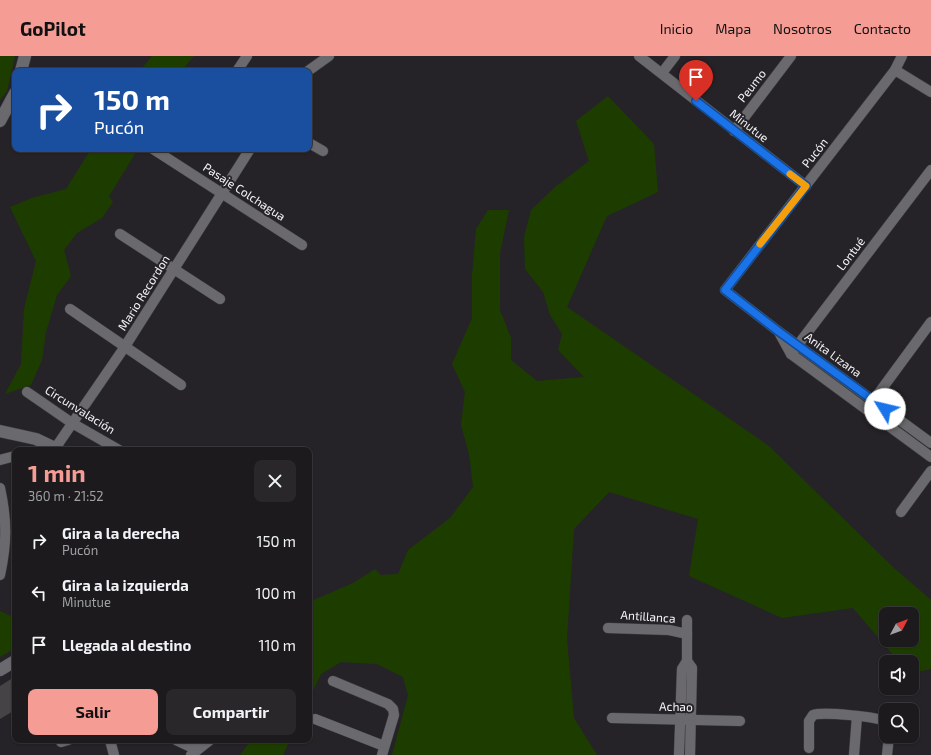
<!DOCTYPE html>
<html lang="es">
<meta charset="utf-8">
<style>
:root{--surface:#1c1a1d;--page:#29272a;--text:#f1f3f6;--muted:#a0a1a4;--line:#3a383b;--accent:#f59c95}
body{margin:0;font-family:"Exo 2",sans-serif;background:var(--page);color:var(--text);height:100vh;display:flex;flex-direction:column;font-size:15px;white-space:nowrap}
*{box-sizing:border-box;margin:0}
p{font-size:13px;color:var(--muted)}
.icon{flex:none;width:22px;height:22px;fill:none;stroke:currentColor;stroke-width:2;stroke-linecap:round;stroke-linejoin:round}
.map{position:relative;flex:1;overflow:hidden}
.details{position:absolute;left:12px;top:391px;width:300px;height:296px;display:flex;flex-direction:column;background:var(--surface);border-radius:8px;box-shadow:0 1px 3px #0004,0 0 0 1px var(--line)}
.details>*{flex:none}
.guide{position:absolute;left:12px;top:12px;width:300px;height:84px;border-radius:8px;box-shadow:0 1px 3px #0004,0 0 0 1px var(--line);background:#1a4fa0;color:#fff;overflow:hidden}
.needle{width:26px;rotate:49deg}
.tools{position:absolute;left:879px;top:551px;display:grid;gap:8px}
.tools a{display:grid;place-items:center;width:40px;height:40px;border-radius:8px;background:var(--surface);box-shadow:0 1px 3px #0004,0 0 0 1px var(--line);font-size:20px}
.pin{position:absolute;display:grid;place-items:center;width:34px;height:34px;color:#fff;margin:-41px -17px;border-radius:50% 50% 50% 0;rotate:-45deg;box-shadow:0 0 4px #0007}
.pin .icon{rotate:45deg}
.me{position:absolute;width:44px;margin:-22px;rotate:306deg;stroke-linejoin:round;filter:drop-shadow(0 0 3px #0008)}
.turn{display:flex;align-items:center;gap:14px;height:84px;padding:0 16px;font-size:18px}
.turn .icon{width:52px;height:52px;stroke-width:2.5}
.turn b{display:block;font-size:28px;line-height:34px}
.round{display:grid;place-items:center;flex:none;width:42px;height:42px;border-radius:8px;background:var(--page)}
.summary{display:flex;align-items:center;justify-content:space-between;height:68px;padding:0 16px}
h1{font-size:24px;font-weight:700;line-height:30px;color:var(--accent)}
.action{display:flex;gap:8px;margin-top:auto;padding:8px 16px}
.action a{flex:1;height:46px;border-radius:8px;background:var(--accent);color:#111;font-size:16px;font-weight:700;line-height:46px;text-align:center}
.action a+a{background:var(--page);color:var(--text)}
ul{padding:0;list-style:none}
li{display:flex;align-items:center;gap:12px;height:52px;padding:0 16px}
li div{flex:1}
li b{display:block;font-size:15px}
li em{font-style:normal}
header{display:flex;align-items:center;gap:24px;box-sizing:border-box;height:56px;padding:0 20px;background:var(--accent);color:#111}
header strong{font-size:19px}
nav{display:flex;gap:22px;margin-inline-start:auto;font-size:14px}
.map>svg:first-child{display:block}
</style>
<header>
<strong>GoPilot</strong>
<nav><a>Inicio</a><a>Mapa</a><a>Nosotros</a><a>Contacto</a></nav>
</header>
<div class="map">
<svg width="931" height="699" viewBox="0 0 931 699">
<rect width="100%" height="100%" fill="#252327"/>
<g fill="#1d3d00" fill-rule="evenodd">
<polygon points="0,0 15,0 7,35 0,44"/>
<polygon points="152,0 194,0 181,15 140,15"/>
<path d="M608,40L654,88L658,136L607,160L567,251L769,390L894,512L931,544V613L912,617V606H899L853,552L782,562L689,520L698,463L609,436L574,473L567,583L574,662L597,699H392L408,639L403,621L377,608L341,606L321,618L309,643V546L353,527L375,513L381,519L398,518L408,494L450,462L473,431L469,398L461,369L465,336L452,308L472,262V220L476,173L488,154H509L500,197V254L511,282V304L537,325L584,321L558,294L562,278L550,259L543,236L525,213L524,181L531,154L555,131L589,105L576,65ZM886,558H912V584H886Z"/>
<polygon points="91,93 138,93 109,140 113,146 102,162 77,177 64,194 71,220 57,239 46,276 42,304 31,329 5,338 21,308 24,253 36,205 10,151 32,142 66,133"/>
<polygon points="0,555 15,562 15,592 0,601"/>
<polygon points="251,684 290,684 283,699 240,699"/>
</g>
<polygon fill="#464347" points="11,623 15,630 15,654 0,663 0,630"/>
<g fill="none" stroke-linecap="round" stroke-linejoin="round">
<g stroke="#414043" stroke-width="11">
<g id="minor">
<polyline points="639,0 806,130"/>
<polyline points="902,0 895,14 725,234 778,275 931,387"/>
<polyline points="895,14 931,36"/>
<polyline points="237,15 247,0"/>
<polyline points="308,15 329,0"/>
<polyline points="662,17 675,0"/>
<polyline points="734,75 791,0"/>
<polyline points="309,87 323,95"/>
<polyline points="153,93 302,189"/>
<polyline points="120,178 220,243"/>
<polyline points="70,253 181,329"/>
<polyline points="780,278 791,298 931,401"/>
<polyline points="791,298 931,114"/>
<polyline points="27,336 72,367 119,394"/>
<polyline points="870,349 931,266"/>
<polyline points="44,394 56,391 124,292 250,93"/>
<polyline points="0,404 15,400"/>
<path d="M0,432C7,465 7,486 0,519"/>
<polyline points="901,456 931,415"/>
<polyline points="608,572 669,574 687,578"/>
<polyline points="687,605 692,612 690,699"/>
<polyline points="333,625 388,648 393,653 394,659 382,699"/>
<polyline points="612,662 740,665"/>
<polyline points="315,663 384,690"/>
<polyline points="110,684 114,699"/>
<polyline points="176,684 197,694"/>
<polyline points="61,686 68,684"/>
<path d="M809,692V665L813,659C823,656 877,660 886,666"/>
<polyline points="191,699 210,684"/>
<polyline points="679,699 682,613 687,605 687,564"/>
<polyline points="854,699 857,660"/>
<polyline points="887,699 889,680"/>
</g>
</g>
<g stroke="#414043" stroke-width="13">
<g id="tertiary">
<polyline points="21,15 25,0"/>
<polyline points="0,65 15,37"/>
<polyline points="0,375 36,383 59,394"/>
<polyline points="0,614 15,605"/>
</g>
</g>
<use href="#minor" stroke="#6a696d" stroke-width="10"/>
<use href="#tertiary" stroke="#6a696d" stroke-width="12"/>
</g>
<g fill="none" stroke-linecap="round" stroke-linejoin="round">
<g stroke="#114b97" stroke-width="10">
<polyline id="route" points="696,45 806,130 725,234 778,275 885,353"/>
</g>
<use href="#route" stroke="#1a73e8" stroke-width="7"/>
<polyline stroke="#f59e0b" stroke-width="7" points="760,188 806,130 790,118"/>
</g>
<g text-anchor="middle" stroke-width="4" stroke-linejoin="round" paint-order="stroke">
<g font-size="12" fill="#f4f3f6" stroke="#252327">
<text transform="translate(752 30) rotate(-52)" y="4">Peumo</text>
<text transform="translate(749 70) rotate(38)" y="4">Minutue</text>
<text transform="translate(815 97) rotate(-52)" y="4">Pucón</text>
<text transform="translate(244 136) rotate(33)" y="4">Pasaje Colchagua</text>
<text transform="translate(851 198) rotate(-53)" y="4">Lontué</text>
<text transform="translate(144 237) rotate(-58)" y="4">Mario Recordon</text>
<text transform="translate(833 299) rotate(36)" y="4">Anita Lizana</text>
<text transform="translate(80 354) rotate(32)" y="4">Circunvalación</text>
<text transform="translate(648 561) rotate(4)" y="4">Antillanca</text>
<text transform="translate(676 651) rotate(1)" y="4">Achao</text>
</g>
</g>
</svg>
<div class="tools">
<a><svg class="needle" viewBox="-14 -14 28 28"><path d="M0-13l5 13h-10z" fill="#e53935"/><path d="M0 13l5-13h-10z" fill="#a0a1a4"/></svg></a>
<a><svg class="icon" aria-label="sound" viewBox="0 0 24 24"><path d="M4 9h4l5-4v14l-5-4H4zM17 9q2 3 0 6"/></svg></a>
<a><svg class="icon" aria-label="search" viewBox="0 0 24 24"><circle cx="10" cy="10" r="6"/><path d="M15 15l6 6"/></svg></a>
</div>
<div class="pin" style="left:696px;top:45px;background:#d93025"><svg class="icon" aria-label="arrive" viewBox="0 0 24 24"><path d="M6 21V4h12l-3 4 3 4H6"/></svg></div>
<svg class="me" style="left:885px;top:353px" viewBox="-20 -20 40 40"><circle r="19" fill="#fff"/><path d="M0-13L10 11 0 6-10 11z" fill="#1a73e8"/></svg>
<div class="guide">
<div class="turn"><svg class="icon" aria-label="right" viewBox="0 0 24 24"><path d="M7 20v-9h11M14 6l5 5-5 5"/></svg><div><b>150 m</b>Pucón</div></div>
</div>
<section class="details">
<div class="summary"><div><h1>1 min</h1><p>360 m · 21:52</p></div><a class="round"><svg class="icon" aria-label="close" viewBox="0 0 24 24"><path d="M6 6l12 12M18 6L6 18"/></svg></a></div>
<ul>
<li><svg class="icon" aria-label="right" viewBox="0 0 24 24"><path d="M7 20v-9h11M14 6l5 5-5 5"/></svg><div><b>Gira a la derecha</b><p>Pucón</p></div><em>150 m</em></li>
<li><svg class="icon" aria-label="left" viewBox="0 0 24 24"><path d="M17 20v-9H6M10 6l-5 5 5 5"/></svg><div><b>Gira a la izquierda</b><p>Minutue</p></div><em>100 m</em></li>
<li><svg class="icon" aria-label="arrive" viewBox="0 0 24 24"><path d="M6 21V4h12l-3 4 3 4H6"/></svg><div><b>Llegada al destino</b></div><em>110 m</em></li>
</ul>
<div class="action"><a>Salir</a><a>Compartir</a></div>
</section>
</div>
